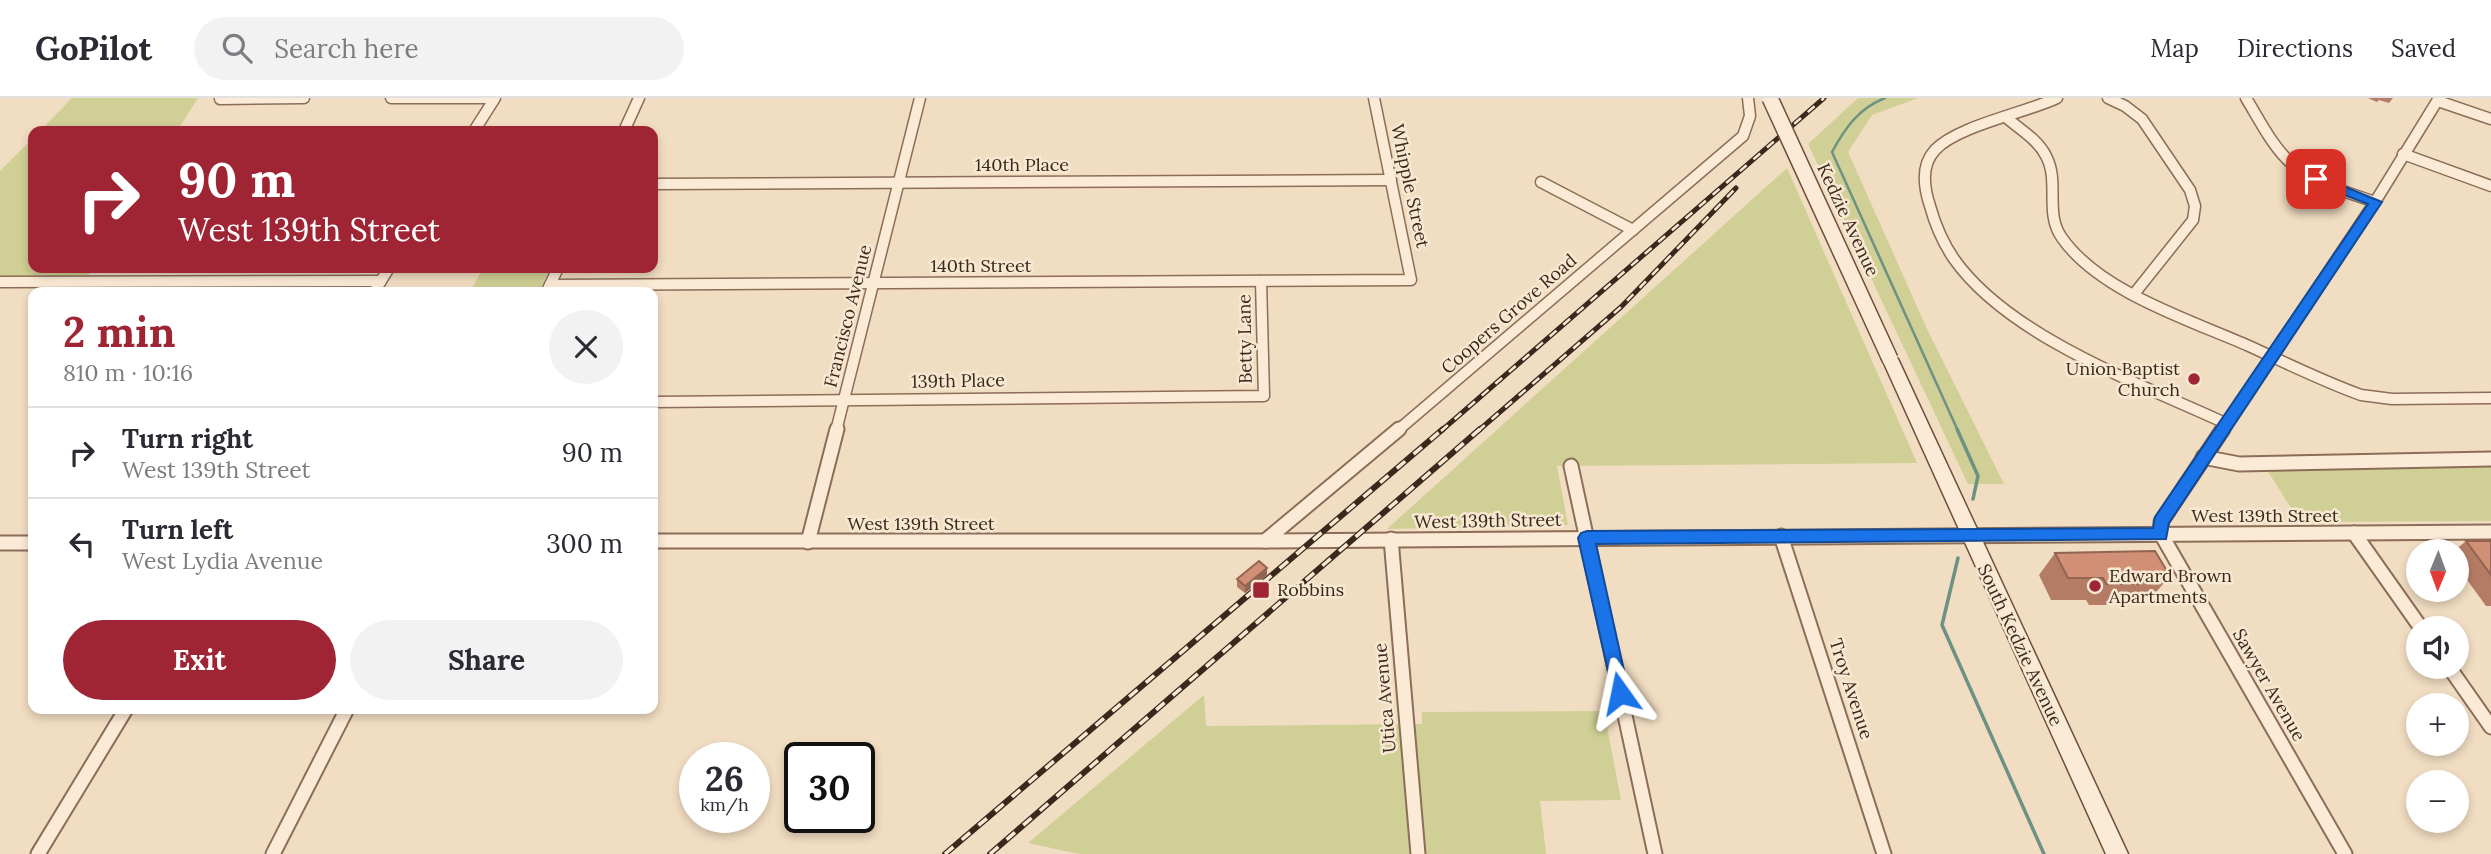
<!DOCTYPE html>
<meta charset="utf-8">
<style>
:root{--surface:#fff;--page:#f2f2f3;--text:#2b2b33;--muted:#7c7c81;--line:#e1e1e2;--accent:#9f2434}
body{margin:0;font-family:Lora,serif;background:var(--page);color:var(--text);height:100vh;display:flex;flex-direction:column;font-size:26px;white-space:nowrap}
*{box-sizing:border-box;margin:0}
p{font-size:23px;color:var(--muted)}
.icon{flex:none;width:38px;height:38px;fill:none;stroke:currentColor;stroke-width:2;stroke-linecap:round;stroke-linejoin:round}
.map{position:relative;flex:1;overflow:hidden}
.side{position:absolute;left:28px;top:189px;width:630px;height:427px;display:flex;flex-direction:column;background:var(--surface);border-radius:14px;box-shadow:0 4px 10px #0003}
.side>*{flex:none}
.guide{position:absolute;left:28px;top:28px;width:630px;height:147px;border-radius:14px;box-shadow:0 4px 10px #0003;background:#9f2434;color:#fff;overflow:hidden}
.needle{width:46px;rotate:181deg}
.buttons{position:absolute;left:2406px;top:441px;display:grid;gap:14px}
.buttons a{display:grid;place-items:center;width:63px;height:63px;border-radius:50%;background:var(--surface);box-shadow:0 4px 10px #0003;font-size:35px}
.speed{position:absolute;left:679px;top:644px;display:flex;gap:14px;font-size:35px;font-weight:700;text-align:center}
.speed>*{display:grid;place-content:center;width:91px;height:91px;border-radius:50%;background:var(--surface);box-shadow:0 4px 10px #0003;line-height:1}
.speed small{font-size:18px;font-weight:400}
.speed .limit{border:4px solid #111;border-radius:10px;background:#fff;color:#111}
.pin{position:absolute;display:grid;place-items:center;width:60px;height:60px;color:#fff;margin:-30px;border-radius:14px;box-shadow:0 4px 10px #0006}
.me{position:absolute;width:77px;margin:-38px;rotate:348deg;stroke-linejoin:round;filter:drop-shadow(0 0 5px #0008)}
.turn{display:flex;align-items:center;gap:24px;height:147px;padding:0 35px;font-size:32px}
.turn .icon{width:91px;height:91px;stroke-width:2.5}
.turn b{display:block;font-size:49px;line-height:60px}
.round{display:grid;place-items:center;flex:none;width:74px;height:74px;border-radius:37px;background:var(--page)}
.head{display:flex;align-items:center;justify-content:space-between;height:119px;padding:0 35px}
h1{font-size:42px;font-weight:700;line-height:52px;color:var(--accent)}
.cta{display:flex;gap:14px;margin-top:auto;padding:14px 35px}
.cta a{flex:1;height:80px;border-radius:42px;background:var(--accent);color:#fff;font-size:28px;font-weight:700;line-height:80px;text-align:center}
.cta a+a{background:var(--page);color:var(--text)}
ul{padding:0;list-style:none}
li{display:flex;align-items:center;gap:21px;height:91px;padding:0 35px;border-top:2px solid var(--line)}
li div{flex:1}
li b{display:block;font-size:26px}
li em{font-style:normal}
header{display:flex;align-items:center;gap:42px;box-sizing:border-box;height:98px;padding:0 35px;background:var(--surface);border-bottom:2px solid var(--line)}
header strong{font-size:33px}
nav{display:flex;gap:38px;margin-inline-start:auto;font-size:24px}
.search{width:490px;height:63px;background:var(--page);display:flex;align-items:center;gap:18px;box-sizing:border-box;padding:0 24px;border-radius:38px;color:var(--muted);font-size:26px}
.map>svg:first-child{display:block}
</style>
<header>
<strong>GoPilot</strong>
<div class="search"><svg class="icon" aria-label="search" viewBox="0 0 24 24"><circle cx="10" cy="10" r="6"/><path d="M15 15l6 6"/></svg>Search here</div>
<nav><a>Map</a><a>Directions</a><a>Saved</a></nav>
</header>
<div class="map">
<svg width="2491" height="756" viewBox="0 0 2491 756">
<rect width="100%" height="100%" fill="#f1ddc2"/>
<g fill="#d0cf95">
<polygon points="72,0 198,0 177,33 40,33"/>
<polygon points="1858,0 1918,0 1872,17 1848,54 1927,231 2004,386 1968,386 1808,46"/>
<polygon points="33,40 33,170 93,170 87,180 0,181 0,73"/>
<polygon points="1787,70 1917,365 1557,368 1568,427 1387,431"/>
<polygon points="483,170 550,170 539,194 470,194"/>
<polygon points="2491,366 2491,423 2300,424 2265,369"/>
<polygon points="1204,597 1206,628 1422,626 1422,614 1604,613 1621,702 1540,703 1546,756 1079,756 1028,745"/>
</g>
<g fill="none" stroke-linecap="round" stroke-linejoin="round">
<path stroke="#6b9283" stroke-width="2.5" d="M1885,0C1859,10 1845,30 1832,54L1958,333"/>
<g stroke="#6b9283" stroke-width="3.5">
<polyline points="1957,331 1978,378 1973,401"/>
<polyline points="1958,460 1942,527 2044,756"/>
</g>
<g stroke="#8c6d58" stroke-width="13">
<g id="street-far1">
<polyline points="391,0 486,0"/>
<path d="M2057,0C2025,15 1957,28 1935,52C1921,67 1924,90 1930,108C1935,126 1943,145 1954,161C2009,239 2141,286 2225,325"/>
<polyline points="2108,0 2125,8 2142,21 2190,92 2195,108 2193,122 2134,196"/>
<path d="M2246,0C2260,23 2273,50 2294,68C2316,87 2348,94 2375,104"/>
<polyline points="220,1 304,0"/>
<polyline points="2438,3 2491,21"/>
<path d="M2008,21C2021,32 2038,42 2046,58C2060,84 2044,115 2062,140C2100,194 2190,222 2249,248C2286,265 2322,283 2361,297L2392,301L2491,300"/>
<polyline points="474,33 495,0"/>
<polyline points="624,33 639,0"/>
<polyline points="2403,56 2491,88"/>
<polyline points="1541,84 1633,132"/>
<polyline points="653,86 1391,82"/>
<polyline points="0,184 381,183"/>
<polyline points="550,187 1411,182 1374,0"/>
<polyline points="548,191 558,170"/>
<polyline points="374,194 389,170"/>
<polyline points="653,304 1264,298 1261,183"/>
<polyline points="836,333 920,0"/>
<polyline points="1397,333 1743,38 1750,18 1748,0"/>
<polyline points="2222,333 2375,104 2439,0"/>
</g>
</g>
<g stroke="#8c6d58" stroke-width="17">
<g id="street">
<polyline points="2223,331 2161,424 2161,436 2345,756"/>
<polyline points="2203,359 2239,366 2491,361"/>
<polyline points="1571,368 1655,756"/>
<polyline points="2354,435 2421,530"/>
<polyline points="1781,438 1884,756"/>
<polyline points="1391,441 1418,756"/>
<polyline points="653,443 1265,443 2491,434"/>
<polyline points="1265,443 1399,331"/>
<polyline points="808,444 837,331"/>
<polyline points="0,445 33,445"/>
<polyline points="2449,569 2491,629"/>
<polyline points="38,756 126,611"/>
<polyline points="273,756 347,611"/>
</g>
</g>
<g stroke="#6e4e3b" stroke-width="3">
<polygon id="secondary" points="1890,255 1898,261 2128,756 2106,756 1882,261"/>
</g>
<use href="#street-far1" stroke="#fbebd6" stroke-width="10"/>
<use href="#street" stroke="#fbebd6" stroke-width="13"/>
<use href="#secondary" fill="#fbebd6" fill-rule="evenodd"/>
<g stroke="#3b281d" stroke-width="5">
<g id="rail-far1">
<polyline points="1441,333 1824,0"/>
<polyline points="1478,333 1621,209 1736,90"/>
</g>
</g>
<g stroke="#3b281d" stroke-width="6">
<g id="rail">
<polyline points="945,756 1443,331"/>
<polyline points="990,756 1480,331"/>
</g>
</g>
<use href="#rail-far1" stroke="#f8e8d2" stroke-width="2.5" stroke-dasharray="9" stroke-linecap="butt"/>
<use href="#rail" stroke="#f8e8d2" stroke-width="3.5" stroke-dasharray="11" stroke-linecap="butt"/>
<g stroke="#6e4e3b" stroke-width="18" stroke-linecap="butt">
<polyline id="secondary-bridge" points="1770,0 1890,261"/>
</g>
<use href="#secondary-bridge" stroke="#fbebd6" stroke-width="15"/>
</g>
<g fill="#b47c65">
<polygon points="2368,0 2393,0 2389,5 2379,2 2377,4"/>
<polygon points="2466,443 2491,443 2491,508 2486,508 2457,468 2457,453 2454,453"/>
<polygon points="2055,455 2170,478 2151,500 2128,500 2121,507 2089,507 2086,502 2051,502 2039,477"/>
<polygon points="1267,470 1267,477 1245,495 1237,489 1237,481"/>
</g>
<polygon fill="#926552" points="1267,470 1267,477 1245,495 1245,488"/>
<g fill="#d19075" stroke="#926552" stroke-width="2">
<polygon points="2466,443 2491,443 2491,477"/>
<polygon points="2155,453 2170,478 2135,478 2139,486 2106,486 2103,480 2068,480 2055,455"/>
<polygon points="1259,463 1267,470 1245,488 1237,481"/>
</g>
<polygon fill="#1a73e8" stroke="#114b97" stroke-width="2" points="2316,77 2382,104 2169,425 2166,441 1596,446 1629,595 1626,600 1620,602 1614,600 1578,440 1581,435 1587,433 2153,430 2155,419 2368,106 2311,84 2311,79"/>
<g fill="#9f2434" stroke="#f8e8d2" stroke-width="2.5">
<circle cx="2194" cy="281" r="7"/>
<circle cx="2095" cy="488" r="7"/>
<rect x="1252" y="483" width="18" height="18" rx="3.5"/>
</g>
<g text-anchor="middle" stroke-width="5" stroke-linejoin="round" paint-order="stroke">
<g font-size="18" fill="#3b281d" stroke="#f8e8d2">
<text x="1022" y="73">140th Place</text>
<text transform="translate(1410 88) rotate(78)" y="6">Whipple Street</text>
<text transform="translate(1848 122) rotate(65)" y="6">Kedzie Avenue</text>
<text x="981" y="174">140th Street</text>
<text transform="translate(1509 216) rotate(-41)" y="6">Coopers Grove Road</text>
<text transform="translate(848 218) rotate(-76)" y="6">Francisco Avenue</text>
<text transform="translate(1245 241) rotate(-91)" y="6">Betty Lane</text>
<text transform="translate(958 283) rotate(-1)" y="6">139th Place</text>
<text x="2265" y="424">West 139th Street</text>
<text transform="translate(1488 423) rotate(-1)" y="6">West 139th Street</text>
<text x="921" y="432">West 139th Street</text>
<text transform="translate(2020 547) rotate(65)" y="6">South Kedzie Avenue</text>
<text transform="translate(2269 587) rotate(60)" y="6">Sawyer Avenue</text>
<text transform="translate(1851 591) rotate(72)" y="6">Troy Avenue</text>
<text transform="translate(1385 600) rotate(-95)" y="6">Utica Avenue</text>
</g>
<g font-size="18" fill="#3b281d" stroke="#f8e8d2" text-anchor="start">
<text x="2180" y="277" text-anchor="end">Union Baptist<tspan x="2180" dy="21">Church</tspan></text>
<text x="2109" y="484">Edward Brown<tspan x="2109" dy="21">Apartments</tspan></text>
<text x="1277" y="498">Robbins</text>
</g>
</g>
</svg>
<div class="buttons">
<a><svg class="needle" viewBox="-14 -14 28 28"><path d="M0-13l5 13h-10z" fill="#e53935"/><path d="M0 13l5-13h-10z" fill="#7c7c81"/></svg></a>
<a><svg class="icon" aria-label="sound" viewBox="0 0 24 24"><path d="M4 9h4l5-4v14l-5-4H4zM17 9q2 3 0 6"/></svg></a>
<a>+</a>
<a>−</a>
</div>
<div class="speed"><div>26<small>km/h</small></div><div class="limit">30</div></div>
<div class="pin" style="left:2316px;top:81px;background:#d93025"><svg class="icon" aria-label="arrive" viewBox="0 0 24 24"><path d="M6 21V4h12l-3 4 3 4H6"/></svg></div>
<svg class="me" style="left:1620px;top:595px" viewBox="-20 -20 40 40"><path d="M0-17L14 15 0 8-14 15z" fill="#1a73e8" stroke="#fff" stroke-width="4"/></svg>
<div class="guide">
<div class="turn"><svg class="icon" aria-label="right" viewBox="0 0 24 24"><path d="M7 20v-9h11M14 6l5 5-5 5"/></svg><div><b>90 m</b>West 139th Street</div></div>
</div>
<section class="side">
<div class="head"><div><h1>2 min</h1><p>810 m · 10:16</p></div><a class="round"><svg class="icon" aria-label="close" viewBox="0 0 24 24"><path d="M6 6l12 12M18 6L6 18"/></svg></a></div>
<ul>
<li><svg class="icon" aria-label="right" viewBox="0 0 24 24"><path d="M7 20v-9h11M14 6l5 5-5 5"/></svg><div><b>Turn right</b><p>West 139th Street</p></div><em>90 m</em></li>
<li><svg class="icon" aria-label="left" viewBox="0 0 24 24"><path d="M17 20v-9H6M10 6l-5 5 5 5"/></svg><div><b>Turn left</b><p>West Lydia Avenue</p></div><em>300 m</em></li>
</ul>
<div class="cta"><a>Exit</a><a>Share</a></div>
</section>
</div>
